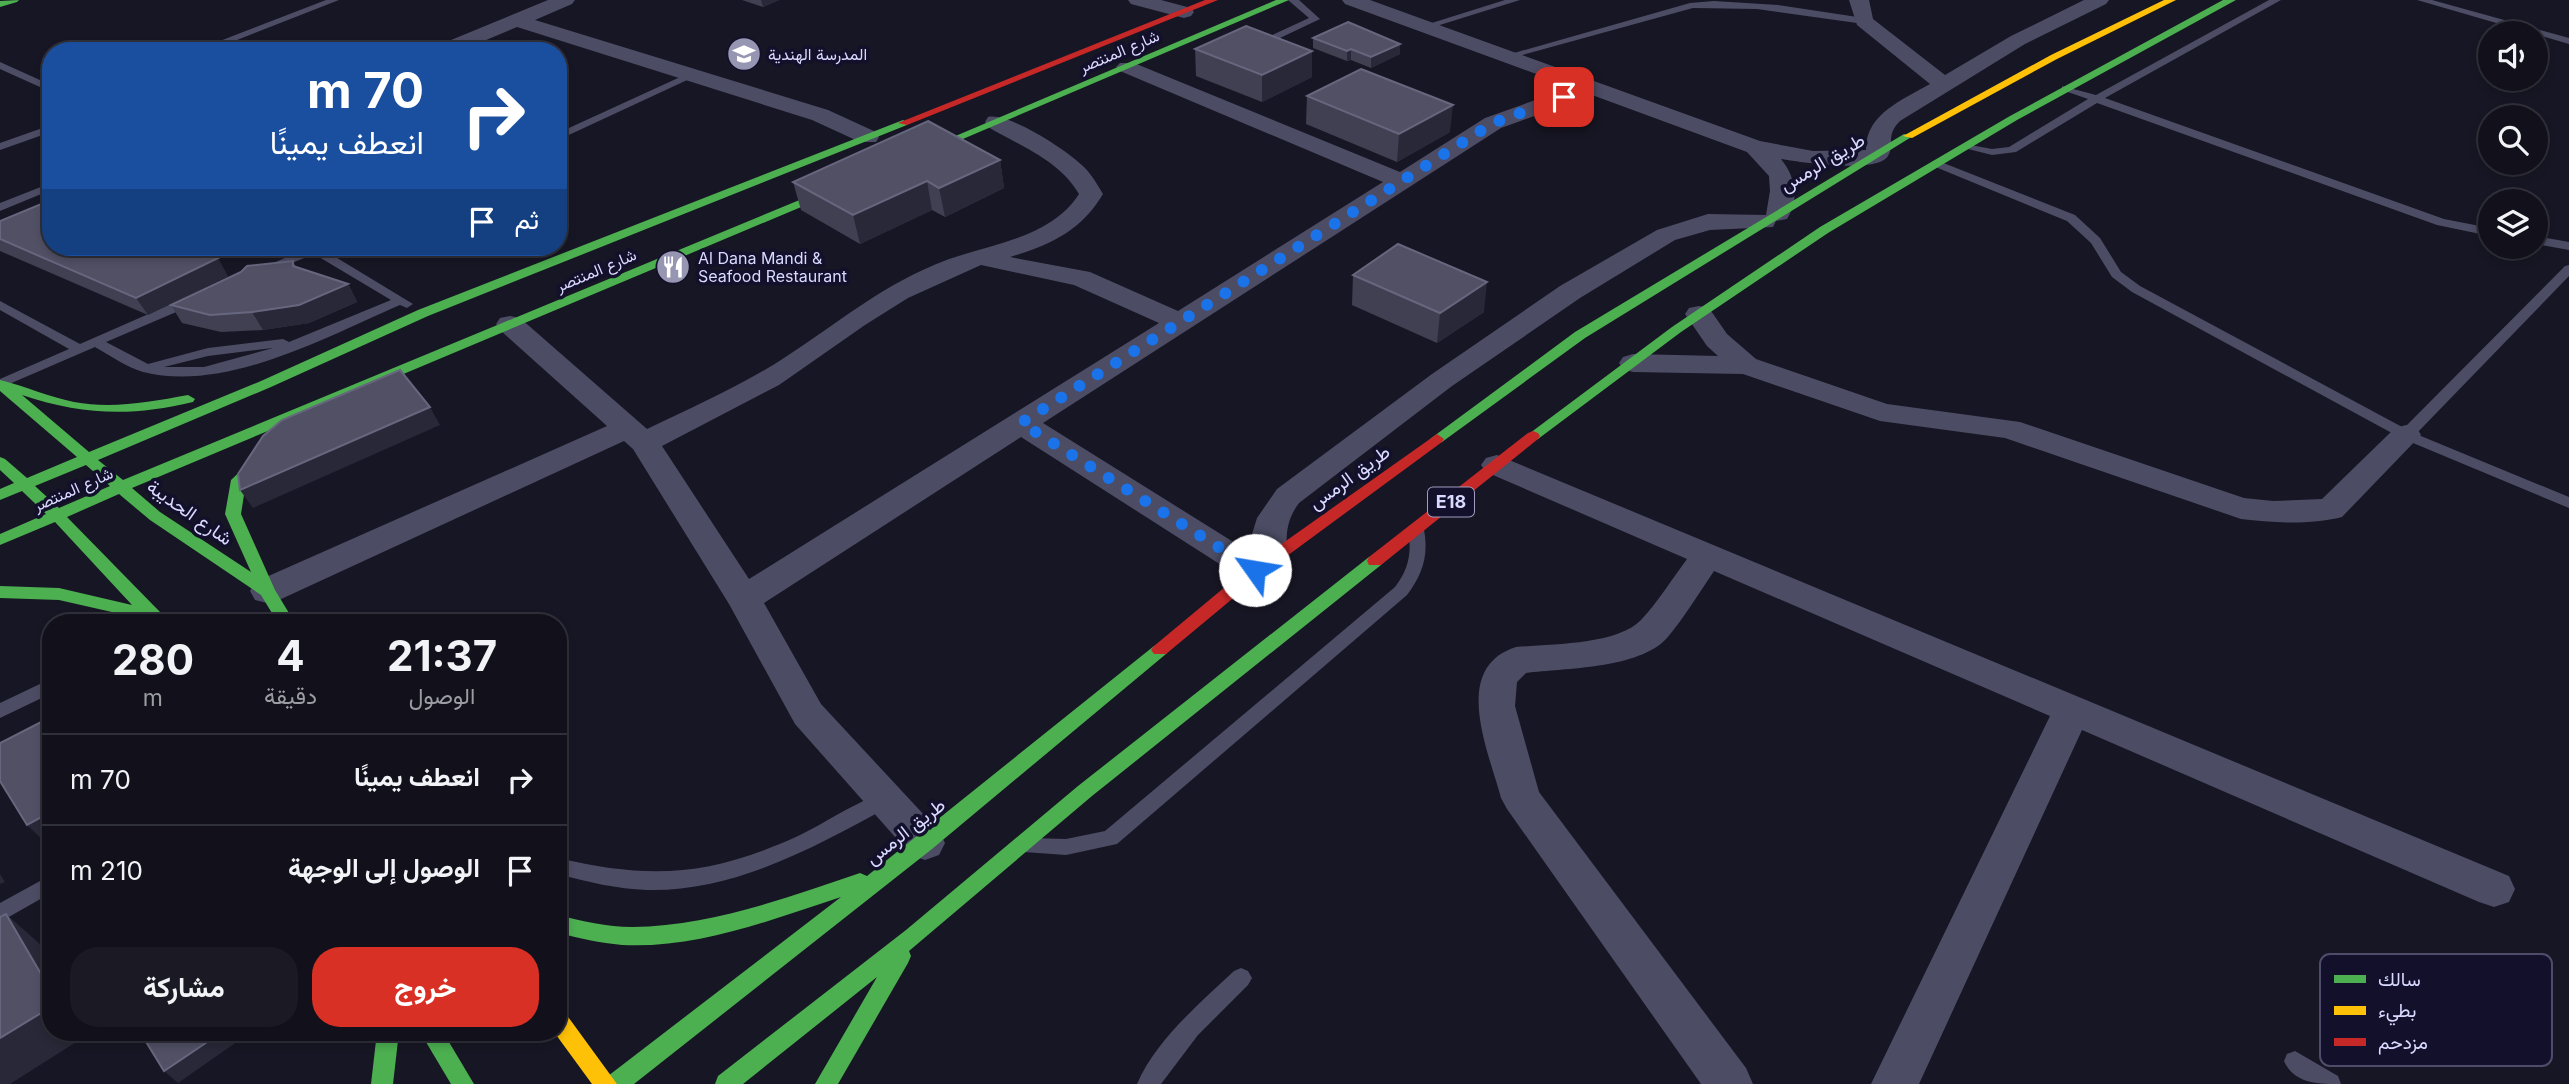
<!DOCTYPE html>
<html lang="ar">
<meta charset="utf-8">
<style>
:root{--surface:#11101b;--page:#1a1924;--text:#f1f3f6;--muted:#9c9da3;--line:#30303a;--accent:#d93025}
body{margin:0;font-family:Inter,Vazirmatn,sans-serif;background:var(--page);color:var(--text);direction:rtl;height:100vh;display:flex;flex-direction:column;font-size:26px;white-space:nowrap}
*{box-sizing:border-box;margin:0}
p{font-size:23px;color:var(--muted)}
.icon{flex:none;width:38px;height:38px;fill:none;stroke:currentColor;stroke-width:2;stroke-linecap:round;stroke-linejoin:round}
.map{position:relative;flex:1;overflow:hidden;direction:ltr}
.drawer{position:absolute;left:42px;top:614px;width:525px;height:427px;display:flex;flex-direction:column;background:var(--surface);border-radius:28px;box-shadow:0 4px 10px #0003,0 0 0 2px var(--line);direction:rtl}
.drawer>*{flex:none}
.hud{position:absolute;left:42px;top:42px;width:525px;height:214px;border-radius:28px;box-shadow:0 4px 10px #0003,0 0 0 2px var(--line);direction:rtl;background:#1a4fa0;color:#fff;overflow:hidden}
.tools{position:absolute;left:2478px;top:21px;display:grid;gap:14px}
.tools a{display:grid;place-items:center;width:70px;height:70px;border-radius:50%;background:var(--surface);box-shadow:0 4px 10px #0003,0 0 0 2px var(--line);font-size:35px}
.pin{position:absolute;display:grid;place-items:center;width:60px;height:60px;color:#fff;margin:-30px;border-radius:14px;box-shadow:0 4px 10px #0006}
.me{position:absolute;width:77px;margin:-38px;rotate:302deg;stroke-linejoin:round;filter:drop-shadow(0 0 5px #0008)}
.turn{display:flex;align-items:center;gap:24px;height:147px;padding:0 28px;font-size:32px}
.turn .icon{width:91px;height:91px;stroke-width:2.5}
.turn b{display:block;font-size:49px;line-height:60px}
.then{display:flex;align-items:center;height:66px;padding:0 28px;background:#0003;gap:14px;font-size:26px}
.eta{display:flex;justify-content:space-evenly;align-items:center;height:119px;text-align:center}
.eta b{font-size:42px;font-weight:700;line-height:49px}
.action{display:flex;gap:14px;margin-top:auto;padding:14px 28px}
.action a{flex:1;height:80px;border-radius:28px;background:var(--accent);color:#fff;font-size:28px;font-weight:700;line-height:80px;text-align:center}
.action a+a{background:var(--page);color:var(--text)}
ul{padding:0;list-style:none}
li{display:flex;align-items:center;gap:21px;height:91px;padding:0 28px;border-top:2px solid var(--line)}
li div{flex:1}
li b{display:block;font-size:26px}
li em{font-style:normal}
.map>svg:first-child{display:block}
</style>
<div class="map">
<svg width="2569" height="1084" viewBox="0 0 2569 1084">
<rect width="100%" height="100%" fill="#171624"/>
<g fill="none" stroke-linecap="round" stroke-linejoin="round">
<g fill="#4c4c65" fill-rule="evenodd">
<polygon points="326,0 339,0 209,51 194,51"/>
<polygon points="1288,0 1299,0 1320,19 1259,48 1253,48 1253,44 1309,18"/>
<polygon points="1505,0 1520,0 1427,29 1419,27"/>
<polygon points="2269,0 2281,0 2105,98 2444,219 2490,228 2490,236 2437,225 2097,103 2016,152 1992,155 1960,147 1965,144 1992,149 2009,147 2088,99 2062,90 2062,86 2096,95"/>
<polygon points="2417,0 2432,0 2569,38 2569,44"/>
<polygon points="1714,1 1778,5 1864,18 1869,21 1864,24 1757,9 1693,8 1508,59 1500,57 1690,3"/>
<polygon points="0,62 51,85 51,92 0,69"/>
<polygon points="689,73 698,75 558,140 558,133"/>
<polygon points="51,125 51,132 0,150 0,143"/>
<polygon points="1933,162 1941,162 2075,215 2100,238 2121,272 2140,286 2404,428 2565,266 2569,265 2569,276 2416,434 2569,497 2569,508 2401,438 2132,292 2112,277 2091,243 2067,221 1933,166"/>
<polygon points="51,183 51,190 0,211 0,203"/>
<polygon points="2536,236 2569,242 2569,250 2536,244"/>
<path d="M304,247H328L324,250L413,304L407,308L400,305C326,337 225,393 143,372C126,367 111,356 95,347L0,388V379L69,349L0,310V301L80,344L185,298H195V304L106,342L148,364L208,348L283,339L289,342L391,300L314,254L270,272H262L260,269L305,249ZM273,348L204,367H164L208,356Z"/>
<path d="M1416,525L1424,530C1429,556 1422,575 1407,595L1117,844L1066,855L1024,852L1021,846L1024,840L1031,838L1066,839L1105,831L1395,587C1409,569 1412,552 1408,530Z"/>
<polygon points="42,683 48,685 51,690 48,695 0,718 0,703"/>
<path d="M885,792L892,795L894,800L892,805C817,846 735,892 647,890C617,889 588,882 558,874V858C652,880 710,876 798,836C827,822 855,802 885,792Z"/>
<polygon points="51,875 51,893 0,922 0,903"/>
<path d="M1241,968L1248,971L1252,978L1248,985L1198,1035L1161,1084H1137C1156,1040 1199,1004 1234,971Z"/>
<path d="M2295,1051L2338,1076L2341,1084C2319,1084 2294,1084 2284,1061L2287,1054Z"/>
</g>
<g fill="#4c4c65" fill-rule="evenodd">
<polygon points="548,0 575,0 572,4 535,20 828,110 876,132 879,137 876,142 860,142 812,120 517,27 460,51 431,51 434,47"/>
<polygon points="1128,0 1161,0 1191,8 1194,12 1191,16 1184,18 1131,4"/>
<path d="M1342,0H1370L1760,141L1813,151L1866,150C1865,114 1904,99 1930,84L1857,25L1849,0H1869L1873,19L1945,75L2011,36L2084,0H2109L2106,4L2025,44L1900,121C1885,136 1895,145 1888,156C1878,174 1799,162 1781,159C1795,176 1800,199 1787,219L1776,221L1773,227L1710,230L1675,240L1580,298L1452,386L1299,503C1278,531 1293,550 1281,569L1271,572L1267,579L1255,583L1243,579L1021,437L764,603L821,704L939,831L945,843L939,855L925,860L911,855L795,724L729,604L633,449L624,441L279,600L267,603L255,600L250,591L255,582L607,426L500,330L496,324L500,318L510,316L520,318L647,429C693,407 741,386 784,358C835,325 877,289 934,265C982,244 1048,242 1079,194C1059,160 1020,146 988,127L985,122L988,117C1009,112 1068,151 1084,167C1092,175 1097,184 1103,194C1081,231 1050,245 1010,257L1090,272L1178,311L1383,182L1120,71L1116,67L1120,63H1134L1400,172L1485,118L1572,87L1345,4ZM1592,95L1747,152L1769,176L1770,191L1766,215L1708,214L1657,230L1560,286L1432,374L1277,489L1257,518L1252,534L1251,553L1043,423L1501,128ZM981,265L1074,285L1159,323L749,579L662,446L779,385L865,325L908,298Z"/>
<path d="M1699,306L1709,308L1727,334L1756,359L1887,404L2020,422L2244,498L2273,501L2322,499L2395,428L2406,425L2417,428L2421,435L2342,517C2310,525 2274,523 2241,519L2005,438L1880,421L1743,374L1633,372L1623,369L1619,363L1623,357L1633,354L1718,356L1707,346L1685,314L1689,308Z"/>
<path d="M1497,455L2509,876L2515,889L2509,902L2494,907L2479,902L2082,730L1919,1084H1871L2050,716L1714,571C1699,593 1684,618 1667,638C1639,669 1565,668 1526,673L1517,682L1515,706L1539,792L1746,1068L1753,1084H1701L1507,809L1501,798C1489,752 1450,668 1516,647C1550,644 1617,645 1641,620C1658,602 1672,579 1687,559L1486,472L1481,465L1486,458Z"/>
</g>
<g fill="#4caf50" fill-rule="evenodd">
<polygon points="19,0 17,2 0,7 0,1"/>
<polygon points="1276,0 1289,0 916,159 906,157"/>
<polygon points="2223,0 2236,0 2017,120 1828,233 1681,332 1538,439 1533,441 1526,436 1672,327 1820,227 2010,116"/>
<path d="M903,120L908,123L907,125L428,316L271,387L98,460L123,480L843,182H851V186L132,488L160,512L251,572L225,514L231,480L271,442H281L283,445L281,448L246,482L241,514L275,590L295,623H278L261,595L150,520L119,494L67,517L160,612L167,623H149L147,620L59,600L0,598V586L59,588L132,605L55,522L0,545V534L46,514L22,491L0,500V489L14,483L0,470V457L5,459L27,478L77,457L0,391V380C25,386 49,397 74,402C112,409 150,402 188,395L195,399L193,402C131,417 82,415 22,395L89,452L261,381L418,310ZM86,465L110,486L59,508L35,486Z"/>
<polygon points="1904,134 1913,136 1585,338 1442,442 1437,444 1430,439 1575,332"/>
<polygon points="1375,555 1383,561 1381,565 1092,796 909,951 911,956 908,963 838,1084 815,1084 877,977 743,1084 715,1084 718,1076 906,930 1078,786 1369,557"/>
<path d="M1160,644L1166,646L1169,650L1166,654L932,849L634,1084H605L608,1076L841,897C771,920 696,949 622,945C600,943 579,938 558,933V915C582,921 607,927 632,927C711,926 786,898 860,873L867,876L1154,646Z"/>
<polygon points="377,1032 399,1032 393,1084 371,1084"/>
<polygon points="420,1032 443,1032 474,1084 451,1084"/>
</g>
<g fill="#ffc107" fill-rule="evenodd">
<polygon points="2164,0 2176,0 2057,59 1912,138 1903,136 2051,55"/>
<polygon points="558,1011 566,1014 617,1084 592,1084 554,1032 558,1032"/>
</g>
<g fill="#c62828" fill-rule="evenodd">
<polygon points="1205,0 1218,0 907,125 898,123"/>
<polygon points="1533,431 1538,433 1540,436 1538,439 1381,565 1369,565 1367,561 1369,557 1528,433"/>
<polygon points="1437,434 1444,439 1442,442 1261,575 1166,654 1154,654 1151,650 1154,646 1249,567"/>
</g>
</g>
<g fill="#414053">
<polygon points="742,0 779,0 763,7"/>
<polygon points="1313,38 1400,44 1400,54 1371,68 1351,60 1347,61 1313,48"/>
<polygon points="1195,49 1312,51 1312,77 1262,102 1196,76"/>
<polygon points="1307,96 1450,132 1397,162 1306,124"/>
<polygon points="1000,160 1004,188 945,217 932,210 860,244 801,210 793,182"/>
<polygon points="0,221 228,276 148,315 0,251"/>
<polygon points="293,261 296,267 348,284 357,302 309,323 263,330 221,332 182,323 171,305"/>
<polygon points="1353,275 1484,312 1437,343 1352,305"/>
</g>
<g fill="#292838">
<polygon points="761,0 779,0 763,7"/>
<polygon points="1400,44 1400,54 1371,68 1371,57"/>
<polygon points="1351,49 1351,60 1347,61 1347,51"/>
<polygon points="1312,51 1312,77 1262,102 1262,75"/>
<polygon points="1453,105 1450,132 1397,162 1399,134"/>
<polygon points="1000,160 1004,188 945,217 939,188"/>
<polygon points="927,181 932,210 860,244 853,215"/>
<polygon points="218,258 228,276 148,315 136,298"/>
<polygon points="1487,282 1484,312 1437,343 1440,313"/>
<polygon points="348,284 357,302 309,323 263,330 252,312"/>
<polygon points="430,407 440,425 253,508 240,490"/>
<polygon points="51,812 51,840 46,843 27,825"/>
<polygon points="0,874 5,882 0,884"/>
<polygon points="6,914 41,945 51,962 51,991"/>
<polygon points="51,1007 51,1032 92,1032 10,1084 0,1084 0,1038"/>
<polygon points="222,1032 251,1032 178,1083 164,1071"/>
</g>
<g fill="#515065" stroke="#66667e" stroke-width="2">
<polygon points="1348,22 1400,44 1371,57 1351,49 1347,51 1313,38"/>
<polygon points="1246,26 1312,51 1262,75 1195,49"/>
<polygon points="1361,69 1453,105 1399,134 1307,96"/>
<polygon points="928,121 1000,160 939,188 927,181 853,215 793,182"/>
<polygon points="51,200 51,247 191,247 218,258 136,298 0,239 0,221"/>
<polygon points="1398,244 1487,282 1440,313 1353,275"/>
<polygon points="293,261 293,266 348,284 299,305 252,312 210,315 171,305 241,272 247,266"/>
<polygon points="400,370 430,407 240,490 238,474 263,436 282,420"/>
<polygon points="51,717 51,812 27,825 0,781 0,743"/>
<polygon points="6,914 51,991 51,1007 0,1038 0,917"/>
<polygon points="140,1032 222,1032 164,1071"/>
</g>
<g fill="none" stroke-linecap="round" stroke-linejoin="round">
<polyline stroke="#1a73e8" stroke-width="12" stroke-dasharray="0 21.6" points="1255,570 1021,423 1493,123 1564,97"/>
</g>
<defs>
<g id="school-disc" transform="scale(1.75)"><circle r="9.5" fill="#9695b2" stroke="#12102a"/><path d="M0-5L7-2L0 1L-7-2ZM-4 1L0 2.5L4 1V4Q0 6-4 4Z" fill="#fff"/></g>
<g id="restaurant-disc" transform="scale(1.75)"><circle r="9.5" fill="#9695b2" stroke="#12102a"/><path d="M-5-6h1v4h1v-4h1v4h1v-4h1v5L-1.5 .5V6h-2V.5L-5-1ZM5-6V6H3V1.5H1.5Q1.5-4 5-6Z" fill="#fff"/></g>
</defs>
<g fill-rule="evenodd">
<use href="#school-disc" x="744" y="54"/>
<use href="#restaurant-disc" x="673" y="267"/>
</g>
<g text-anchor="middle" stroke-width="7" stroke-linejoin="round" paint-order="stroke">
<g font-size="16" fill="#dad9ff" stroke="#12102a">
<text transform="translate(1119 51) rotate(-23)" y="6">شارع المنتصر</text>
<text transform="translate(596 270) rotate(-23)" y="6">شارع المنتصر</text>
<text transform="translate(73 489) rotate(-24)" y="6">شارع المنتصر</text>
</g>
<g font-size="16" fill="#dad9ff" stroke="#12102a" text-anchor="start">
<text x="768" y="60">المدرسة الهندية</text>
<text x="698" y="264">Al Dana Mandi &amp;<tspan x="698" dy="18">Seafood Restaurant</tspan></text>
</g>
<rect fill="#12102a" stroke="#9e9dbf" stroke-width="2" x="1428" y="487.5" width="46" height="29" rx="5"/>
<g font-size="18" font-weight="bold" fill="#dad9ff">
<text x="1451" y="508">E18</text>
</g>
<g font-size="19" fill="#dad9ff" stroke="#12102a">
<text transform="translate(1822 162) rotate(-31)" y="7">طريق الرمس</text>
<text transform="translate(1349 477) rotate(-36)" y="7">طريق الرمس</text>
<text transform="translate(190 512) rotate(35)" y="7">شارع الحديبة</text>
<text transform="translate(905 831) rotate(-38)" y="7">طريق الرمس</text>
</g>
</g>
<rect x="2320" y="954" width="232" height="112" rx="10" fill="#12102a" stroke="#4e4c6a" stroke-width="2"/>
<rect x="2334" y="975" width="32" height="8" fill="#4caf50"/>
<rect x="2334" y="1006" width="32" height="9" fill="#ffc107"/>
<rect x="2334" y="1038" width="32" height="8" fill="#c62828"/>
<g font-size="19" fill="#dad9ff">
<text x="2378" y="986">سالك</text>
<text x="2378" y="1017">بطيء</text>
<text x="2378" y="1049">مزدحم</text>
</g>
</svg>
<div class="tools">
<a><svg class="icon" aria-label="sound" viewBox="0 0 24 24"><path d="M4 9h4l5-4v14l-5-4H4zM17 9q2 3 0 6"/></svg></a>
<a><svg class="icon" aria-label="search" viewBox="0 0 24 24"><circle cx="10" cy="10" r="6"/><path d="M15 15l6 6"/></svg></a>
<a><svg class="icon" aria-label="layers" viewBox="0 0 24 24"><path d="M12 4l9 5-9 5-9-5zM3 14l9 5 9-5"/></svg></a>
</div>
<div class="pin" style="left:1564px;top:97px;background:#d93025"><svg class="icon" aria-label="arrive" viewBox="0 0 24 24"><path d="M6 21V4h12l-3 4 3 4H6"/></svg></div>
<svg class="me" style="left:1255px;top:570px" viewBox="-20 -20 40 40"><circle r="19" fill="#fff"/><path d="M0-13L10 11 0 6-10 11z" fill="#1a73e8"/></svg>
<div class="hud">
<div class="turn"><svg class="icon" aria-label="right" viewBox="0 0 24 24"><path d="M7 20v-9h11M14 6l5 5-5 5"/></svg><div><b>70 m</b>انعطف يمينًا</div></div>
<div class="then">ثم<svg class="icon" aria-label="arrive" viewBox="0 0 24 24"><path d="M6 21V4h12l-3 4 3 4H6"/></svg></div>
</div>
<section class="drawer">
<div class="eta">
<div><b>21:37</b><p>الوصول</p></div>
<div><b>4</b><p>دقيقة</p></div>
<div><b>280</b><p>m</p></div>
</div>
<ul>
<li><svg class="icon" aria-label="right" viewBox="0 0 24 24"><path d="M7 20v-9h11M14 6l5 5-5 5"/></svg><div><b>انعطف يمينًا</b></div><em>70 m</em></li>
<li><svg class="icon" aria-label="arrive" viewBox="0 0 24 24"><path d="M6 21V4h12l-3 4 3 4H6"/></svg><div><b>الوصول إلى الوجهة</b></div><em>210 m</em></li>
</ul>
<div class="action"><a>خروج</a><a>مشاركة</a></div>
</section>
</div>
